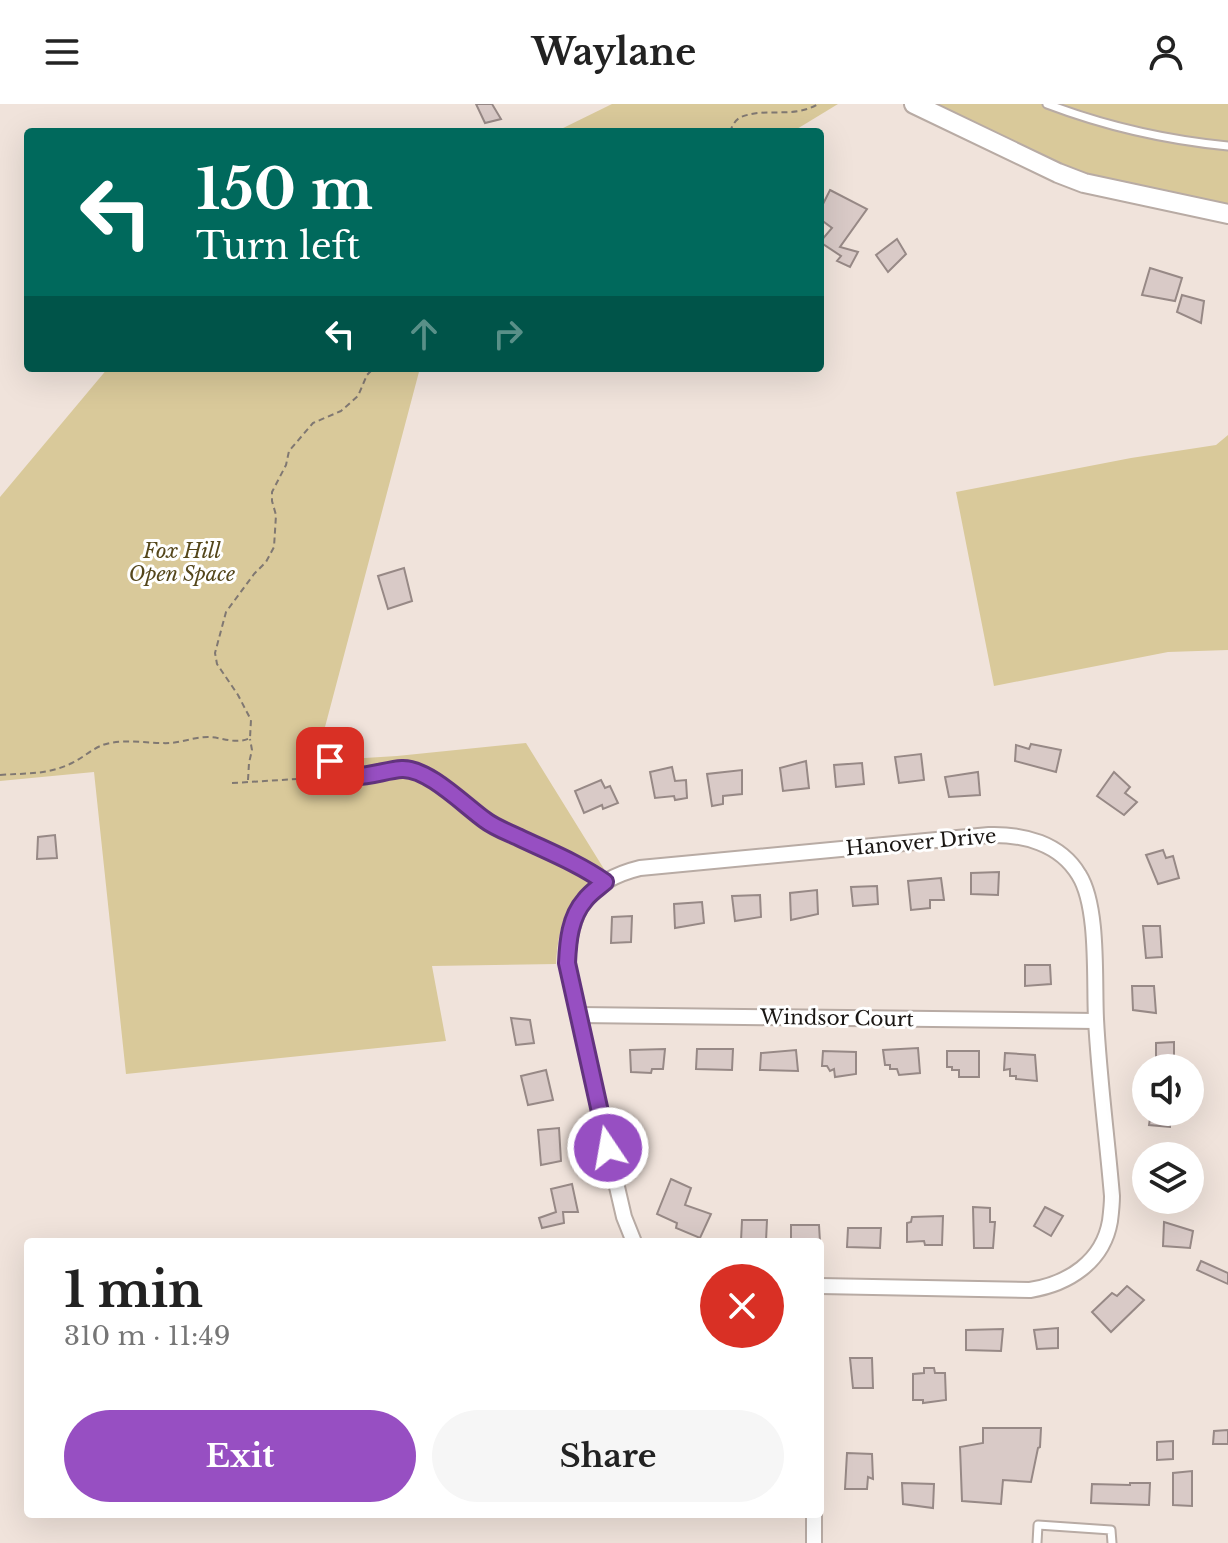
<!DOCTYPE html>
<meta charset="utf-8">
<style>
:root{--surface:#fff;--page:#f6f6f6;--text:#222;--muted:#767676;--accent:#974fc2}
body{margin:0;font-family:"Libre Baskerville",serif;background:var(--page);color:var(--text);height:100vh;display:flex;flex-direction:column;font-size:30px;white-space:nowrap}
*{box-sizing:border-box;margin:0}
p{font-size:26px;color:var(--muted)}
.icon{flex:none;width:44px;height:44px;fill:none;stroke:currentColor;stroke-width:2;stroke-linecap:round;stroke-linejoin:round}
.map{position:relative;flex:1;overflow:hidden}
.drawer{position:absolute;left:24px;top:1134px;width:800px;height:280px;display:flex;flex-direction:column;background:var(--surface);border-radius:8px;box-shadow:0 8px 32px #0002}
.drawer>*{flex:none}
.banner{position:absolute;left:24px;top:24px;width:800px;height:244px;border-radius:8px;box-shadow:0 8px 32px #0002;background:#00695c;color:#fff;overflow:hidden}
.controls{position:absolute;left:1132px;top:950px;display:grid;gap:16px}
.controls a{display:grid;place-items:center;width:72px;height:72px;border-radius:50%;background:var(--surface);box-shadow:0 8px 32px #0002;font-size:40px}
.pin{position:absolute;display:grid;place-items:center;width:68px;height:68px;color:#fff;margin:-34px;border-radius:16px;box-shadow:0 4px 12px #0006}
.me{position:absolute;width:88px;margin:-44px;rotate:348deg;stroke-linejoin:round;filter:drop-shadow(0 0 6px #0008)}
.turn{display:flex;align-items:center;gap:28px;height:168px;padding:0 40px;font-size:36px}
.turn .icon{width:104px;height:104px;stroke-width:2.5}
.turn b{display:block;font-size:56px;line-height:68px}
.lanes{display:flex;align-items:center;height:76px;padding:0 40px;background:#0003;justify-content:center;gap:40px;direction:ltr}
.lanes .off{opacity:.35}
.round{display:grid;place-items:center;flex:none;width:84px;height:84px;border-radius:42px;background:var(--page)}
.head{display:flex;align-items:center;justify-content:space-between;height:136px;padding:0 40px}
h1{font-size:48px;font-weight:700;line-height:60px}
.action{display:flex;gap:16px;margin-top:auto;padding:16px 40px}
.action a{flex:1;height:92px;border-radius:48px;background:var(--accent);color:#fff;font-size:32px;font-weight:700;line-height:92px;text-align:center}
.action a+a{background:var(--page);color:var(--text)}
header{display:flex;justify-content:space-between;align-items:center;height:104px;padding:0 40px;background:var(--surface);font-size:36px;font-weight:700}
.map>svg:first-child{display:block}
</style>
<header><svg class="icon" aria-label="menu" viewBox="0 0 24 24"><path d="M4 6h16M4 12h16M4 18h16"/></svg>Waylane<svg class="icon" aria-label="person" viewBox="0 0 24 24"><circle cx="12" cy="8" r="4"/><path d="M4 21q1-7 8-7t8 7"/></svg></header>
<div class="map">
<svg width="1228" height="1439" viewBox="0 0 1228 1439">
<rect width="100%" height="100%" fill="#f0e3db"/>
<g fill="#d9c99a">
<polygon points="612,0 838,0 792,28 555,28"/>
<polygon points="927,0 1228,0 1228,103 1082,71"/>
<path d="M108,264H420L316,657L397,652L526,639L604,765C569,796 559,813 556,860L432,862L446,937L126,970L94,668L0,677V393Z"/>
<polygon points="1228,331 1228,546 1168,548 994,582 956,388 1131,354 1216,341"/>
</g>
<g fill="#d9cac7" stroke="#978986" stroke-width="2">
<polygon points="476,0 492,0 501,15 485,19"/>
<polygon points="830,86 867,105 840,143 858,148 850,163 837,157 841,152 820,138 832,124 820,115 820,106"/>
<polygon points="897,135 906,150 888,168 876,151"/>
<polygon points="1150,164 1182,174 1175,197 1142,191"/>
<polygon points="1182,191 1204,197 1201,219 1177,208"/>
<polygon points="404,464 412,497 388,505 378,472"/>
<polygon points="1031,640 1061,646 1056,668 1015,657 1016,641 1029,645"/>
<polygon points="921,650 924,676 899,679 895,653"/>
<polygon points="806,657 809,684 783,687 780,664"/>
<polygon points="862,659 864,680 836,683 834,661"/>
<polygon points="672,663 675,677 686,676 687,694 675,696 674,692 655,694 650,668"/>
<polygon points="742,666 742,690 723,692 723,700 712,702 707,670"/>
<polygon points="978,668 980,691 949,693 945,673"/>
<polygon points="1114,668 1130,683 1125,689 1137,698 1124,711 1097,692"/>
<polygon points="601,676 605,684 610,682 618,699 603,705 602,701 584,709 575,687"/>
<polygon points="55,731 57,754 37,755 38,733"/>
<polygon points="1163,746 1166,754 1173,752 1179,774 1158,780 1146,751"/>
<polygon points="999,768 998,791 971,790 971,769"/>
<polygon points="941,774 944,796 930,796 930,804 911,806 908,777"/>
<polygon points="877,782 878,800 853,802 851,783"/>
<polygon points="817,786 818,810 791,816 790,789"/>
<polygon points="760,791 761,813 735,817 732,792"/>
<polygon points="702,798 704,819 675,824 674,800"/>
<polygon points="632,812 631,838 611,839 612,813"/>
<polygon points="1143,822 1160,822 1162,853 1146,854"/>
<polygon points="1025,861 1050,861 1051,880 1025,882"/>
<polygon points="1132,882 1154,882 1156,909 1133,906"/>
<polygon points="511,914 530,916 534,939 516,941"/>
<polygon points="1174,938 1174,964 1156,964 1156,939"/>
<polygon points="918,944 920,969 899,971 897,965 890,965 890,961 885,961 883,946"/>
<polygon points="665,945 663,965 652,965 651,969 631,968 630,946"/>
<polygon points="697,945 733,945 732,966 696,965"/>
<polygon points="796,946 798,967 760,966 761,949"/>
<polygon points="823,947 856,948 856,970 835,973 834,965 830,967 827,962 822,962"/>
<polygon points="947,947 979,947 979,973 959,973 959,966 952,966 952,963 947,963"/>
<polygon points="1005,949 1035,951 1037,977 1016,975 1016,972 1010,972 1010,965 1004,966"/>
<polygon points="546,966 553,996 528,1001 521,972"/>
<polygon points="1151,1008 1171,1008 1170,1023 1149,1021"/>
<polygon points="559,1024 561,1057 541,1061 538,1026"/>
<polygon points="671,1075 691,1084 685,1101 711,1110 700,1134 676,1124 677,1119 657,1110"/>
<polygon points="572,1080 578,1108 563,1108 564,1119 542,1124 539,1114 556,1108 551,1085"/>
<polygon points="973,1103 990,1104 990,1118 995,1118 993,1144 974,1144"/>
<polygon points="1045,1103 1063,1112 1051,1132 1034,1122"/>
<polygon points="943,1112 942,1141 925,1141 924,1137 907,1138 907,1119 911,1118 912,1113"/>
<polygon points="742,1116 767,1116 766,1137 741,1137"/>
<polygon points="1164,1118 1193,1127 1190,1144 1163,1142"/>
<polygon points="791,1121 819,1121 820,1138 791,1138"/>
<polygon points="848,1124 881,1124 880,1144 847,1143"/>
<polygon points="1201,1157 1228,1169 1228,1180 1197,1166"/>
<polygon points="1127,1182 1144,1196 1111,1228 1092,1208 1112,1189 1117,1192"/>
<polygon points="1058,1224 1058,1244 1037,1245 1034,1226"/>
<polygon points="1003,1225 1001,1247 966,1246 966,1226"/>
<polygon points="850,1254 872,1254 873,1284 853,1284"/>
<polygon points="924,1264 934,1264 935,1269 945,1269 946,1296 923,1299 923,1296 913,1296 913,1270 924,1269"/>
<polygon points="983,1324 1041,1324 1040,1343 1038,1344 1031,1378 1003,1376 1001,1400 962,1397 960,1343 983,1339"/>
<polygon points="1228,1326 1228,1340 1213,1340 1214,1327"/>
<polygon points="1173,1337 1173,1355 1157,1356 1157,1338"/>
<polygon points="847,1349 872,1350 873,1375 868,1373 867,1385 845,1385"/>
<polygon points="1192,1367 1192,1402 1173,1401 1173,1369"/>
<polygon points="902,1379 934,1380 933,1404 903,1400"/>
<polygon points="1130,1379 1150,1379 1149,1401 1091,1399 1092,1380 1130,1381"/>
</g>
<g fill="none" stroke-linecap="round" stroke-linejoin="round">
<g stroke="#b8aba4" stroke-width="11">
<g id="service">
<path d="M1047,0C1105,22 1166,36 1228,42"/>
<path d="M330,657C343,685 378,666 402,665C428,664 464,701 485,716C494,723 507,728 518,733C547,747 578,759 605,778"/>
<polyline points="1037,1439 1038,1421 1111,1426 1112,1439"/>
</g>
</g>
<g stroke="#b8aba4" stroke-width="18">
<g id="minor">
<polyline points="579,911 1096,917"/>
<path d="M634,1138L624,1113L608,1044L567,859C570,806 587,777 640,764L989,731C1023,730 1060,739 1079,771C1099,803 1094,876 1096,915C1099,974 1107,1033 1112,1092C1112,1100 1111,1109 1110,1117C1103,1158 1068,1180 1030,1186L820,1182"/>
<polyline points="814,1439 814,1410"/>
</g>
</g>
<g stroke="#b8aba4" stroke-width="22">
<polyline id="tertiary" points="914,0 1058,69 1084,79 1228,110"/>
</g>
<g stroke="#807872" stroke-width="2" stroke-dasharray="6 4" stroke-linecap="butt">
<path d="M730,28C732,22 735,16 741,13C766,3 794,15 818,0"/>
<path d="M0,671C26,669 48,671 72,659C85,653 94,642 110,639C129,635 151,640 171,639C183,638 195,633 208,633C222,633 235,641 250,634L251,616L238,591L217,560L215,549L226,508L254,470L266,458L274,443L276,411L272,397V388L286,361L289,347L313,319L341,307L358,292L367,271L374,264"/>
<polyline points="248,676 249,659 252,646 250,635"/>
<polyline points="232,679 330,673"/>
</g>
<use href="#service" stroke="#fff" stroke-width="7"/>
<use href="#minor" stroke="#fff" stroke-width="14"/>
<use href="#tertiary" stroke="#fff" stroke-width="18"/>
</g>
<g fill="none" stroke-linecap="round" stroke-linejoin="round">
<g stroke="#62337e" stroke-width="20">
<path id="route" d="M330,657C343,685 379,666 402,665C428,664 464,701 485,716C494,723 507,728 518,733C547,747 578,759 605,778C598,784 590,789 585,796C570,813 568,837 567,859L608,1044"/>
</g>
<use href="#route" stroke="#974fc2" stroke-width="14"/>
</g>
<g text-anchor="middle" stroke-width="6" stroke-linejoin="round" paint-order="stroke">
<g font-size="20" font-style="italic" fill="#54461b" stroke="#fff">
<text x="182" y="454">Fox Hill<tspan x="182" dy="23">Open Space</tspan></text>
</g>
<g font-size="20" fill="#1a1613" stroke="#fff">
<text transform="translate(921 738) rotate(-5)" y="7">Hanover Drive</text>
<text transform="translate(837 914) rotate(1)" y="7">Windsor Court</text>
</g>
</g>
</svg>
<div class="controls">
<a><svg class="icon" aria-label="sound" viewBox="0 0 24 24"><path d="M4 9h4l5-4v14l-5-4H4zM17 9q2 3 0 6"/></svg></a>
<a><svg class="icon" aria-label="layers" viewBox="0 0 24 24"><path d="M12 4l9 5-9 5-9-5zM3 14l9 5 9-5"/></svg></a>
</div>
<div class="pin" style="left:330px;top:657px;background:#d93025"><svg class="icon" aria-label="arrive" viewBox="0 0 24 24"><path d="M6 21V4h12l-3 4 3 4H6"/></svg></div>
<svg class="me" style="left:608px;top:1044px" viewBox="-20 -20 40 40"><circle r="17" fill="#974fc2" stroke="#fff" stroke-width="3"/><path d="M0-11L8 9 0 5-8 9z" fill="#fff"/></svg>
<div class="banner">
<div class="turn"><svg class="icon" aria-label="left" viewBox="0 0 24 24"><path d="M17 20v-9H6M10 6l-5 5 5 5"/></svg><div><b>150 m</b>Turn left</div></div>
<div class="lanes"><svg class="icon" aria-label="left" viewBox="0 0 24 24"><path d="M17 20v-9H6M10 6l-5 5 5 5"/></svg><svg class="icon off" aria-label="ahead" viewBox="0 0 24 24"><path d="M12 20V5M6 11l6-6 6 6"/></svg><svg class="icon off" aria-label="right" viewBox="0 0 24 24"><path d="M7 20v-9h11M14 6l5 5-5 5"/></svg></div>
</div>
<section class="drawer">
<div class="head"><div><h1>1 min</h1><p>310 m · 11:49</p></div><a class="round" style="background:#d93025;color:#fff"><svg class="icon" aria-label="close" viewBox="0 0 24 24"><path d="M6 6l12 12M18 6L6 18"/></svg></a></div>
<div class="action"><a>Exit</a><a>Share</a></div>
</section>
</div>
